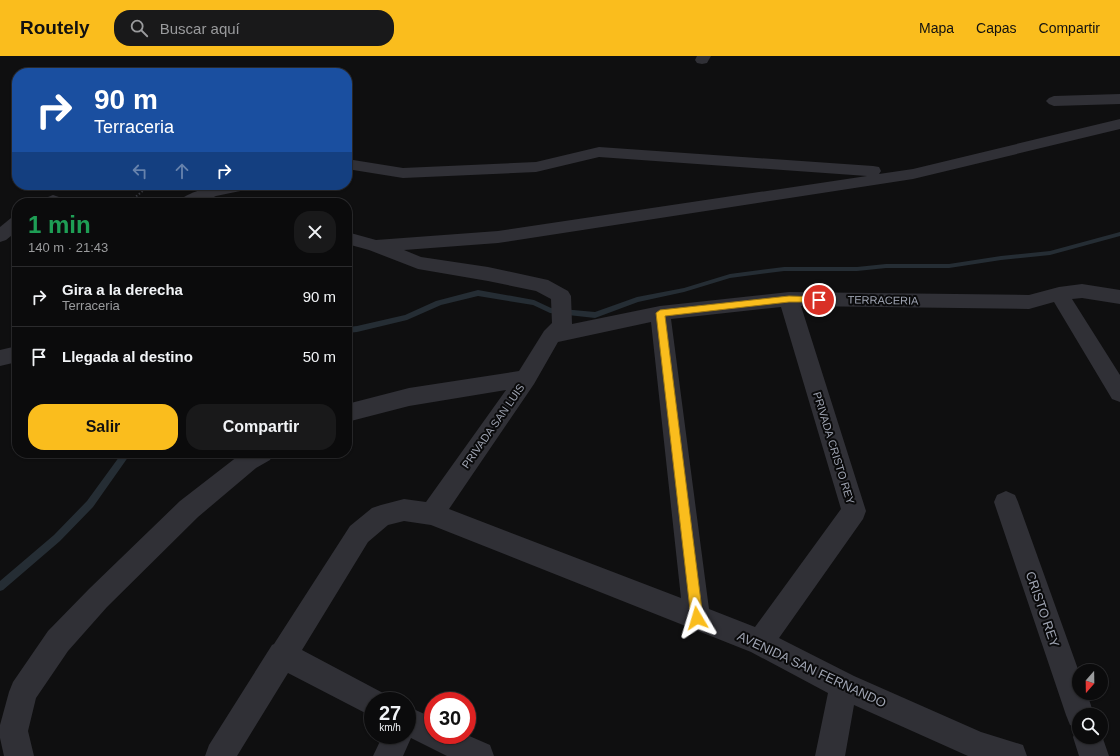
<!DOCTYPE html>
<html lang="es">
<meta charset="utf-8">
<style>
:root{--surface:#0b0b0c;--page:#19191a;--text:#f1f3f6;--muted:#9a9b9d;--line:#2b2b2d;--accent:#fabd1d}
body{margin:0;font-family:Arial,sans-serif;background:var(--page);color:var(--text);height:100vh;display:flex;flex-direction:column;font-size:15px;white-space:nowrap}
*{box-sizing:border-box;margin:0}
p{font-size:13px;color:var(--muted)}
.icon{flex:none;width:22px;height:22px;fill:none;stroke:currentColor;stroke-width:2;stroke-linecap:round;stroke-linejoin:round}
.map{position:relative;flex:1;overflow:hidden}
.panel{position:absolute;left:12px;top:142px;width:340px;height:260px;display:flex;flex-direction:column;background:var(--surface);border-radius:16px;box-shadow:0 1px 3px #0004,0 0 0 1px var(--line)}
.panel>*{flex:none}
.hud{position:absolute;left:12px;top:12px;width:340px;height:122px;border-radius:16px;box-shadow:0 1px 3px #0004,0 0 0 1px var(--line);background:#1a4fa0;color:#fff;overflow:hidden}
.needle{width:26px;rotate:200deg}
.controls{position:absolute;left:1072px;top:608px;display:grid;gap:8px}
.controls a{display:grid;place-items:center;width:36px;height:36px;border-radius:50%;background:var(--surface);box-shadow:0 1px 3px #0004,0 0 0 1px var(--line);font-size:20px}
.speed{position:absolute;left:364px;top:636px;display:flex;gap:8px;font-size:20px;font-weight:700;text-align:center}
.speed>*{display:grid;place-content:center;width:52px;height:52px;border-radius:50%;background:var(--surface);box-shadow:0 1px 3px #0004,0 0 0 1px var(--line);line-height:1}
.speed small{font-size:10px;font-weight:400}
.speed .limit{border:6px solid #d22;background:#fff;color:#111}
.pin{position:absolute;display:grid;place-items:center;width:34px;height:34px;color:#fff;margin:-17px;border:2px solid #fff;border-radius:50%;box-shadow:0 1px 4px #0007}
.me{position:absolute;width:44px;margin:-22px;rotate:353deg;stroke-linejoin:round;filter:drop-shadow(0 0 3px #0008)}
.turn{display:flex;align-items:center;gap:14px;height:84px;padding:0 16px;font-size:18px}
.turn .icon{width:52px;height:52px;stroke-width:2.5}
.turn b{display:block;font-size:28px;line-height:34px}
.lanes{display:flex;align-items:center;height:38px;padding:0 16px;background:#0003;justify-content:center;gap:20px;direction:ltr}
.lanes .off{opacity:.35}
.round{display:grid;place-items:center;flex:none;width:42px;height:42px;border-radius:16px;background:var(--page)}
.head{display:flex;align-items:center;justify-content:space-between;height:68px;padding:0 16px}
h1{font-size:24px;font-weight:800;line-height:30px;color:#1e9e55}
.primary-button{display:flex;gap:8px;margin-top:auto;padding:8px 16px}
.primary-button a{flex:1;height:46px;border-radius:16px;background:var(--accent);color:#111;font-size:16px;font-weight:800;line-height:46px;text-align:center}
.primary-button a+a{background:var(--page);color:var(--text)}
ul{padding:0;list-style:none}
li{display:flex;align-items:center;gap:12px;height:60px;padding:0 16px;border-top:1px solid var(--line)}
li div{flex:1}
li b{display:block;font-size:15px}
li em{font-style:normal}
header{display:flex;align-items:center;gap:24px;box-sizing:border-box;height:56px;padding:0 20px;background:var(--accent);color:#111}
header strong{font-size:19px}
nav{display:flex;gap:22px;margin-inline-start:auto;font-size:14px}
.search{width:280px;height:36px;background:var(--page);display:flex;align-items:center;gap:10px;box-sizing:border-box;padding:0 14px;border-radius:16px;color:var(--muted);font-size:15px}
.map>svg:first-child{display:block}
</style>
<header>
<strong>Routely</strong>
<div class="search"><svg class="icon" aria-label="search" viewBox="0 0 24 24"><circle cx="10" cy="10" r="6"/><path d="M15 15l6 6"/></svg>Buscar aquí</div>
<nav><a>Mapa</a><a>Capas</a><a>Compartir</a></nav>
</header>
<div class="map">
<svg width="1120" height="700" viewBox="0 0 1120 700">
<rect width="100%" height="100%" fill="#0f0f10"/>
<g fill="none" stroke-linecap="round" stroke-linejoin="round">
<g fill="#252d34" fill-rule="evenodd">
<polygon points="1120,176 1120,180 1050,199 1001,204 949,212 886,212 857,215 784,215 730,222 684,236 638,246 595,262 550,257 533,249 478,240 441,249 407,264 357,276 347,277 347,271 357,270 405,259 436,245 478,234 534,244 551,252 595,256 637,241 684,232 730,218 784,211 857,211 886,208 949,208 1001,200 1050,195"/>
<polygon points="122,397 131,397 93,451 60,485 3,534 0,535 0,525 54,479 87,445"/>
</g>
<g stroke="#36373d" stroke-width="2" stroke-dasharray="1.5 2" stroke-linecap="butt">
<polyline points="347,68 351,70 347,81"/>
<polyline points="128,147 150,129"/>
</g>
<g fill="#303036" fill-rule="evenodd">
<polygon points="697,0 711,0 707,7 702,8 697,7 695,4"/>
<polygon points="1120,38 1120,48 1054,50 1049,48 1046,45 1049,42 1054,40"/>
<path d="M1120,63V73L913,123L498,187L404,194L421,201L488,211L548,224L568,235L571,240L572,268L660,250L789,236L1029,239L1059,231L1082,228L1120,234V248L1082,242L1072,243L1120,319V346L1112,343L1054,246L1029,253L801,250L866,455L863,463L779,582L854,620L981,676L1023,689L1027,700H968L854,649L845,700H815L828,637L751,596L431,469L404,465L388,469L368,486L302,594L383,637L386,645H373V661L288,617L237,700H205L209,689L272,589L274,588L350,470L372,452L381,449L404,443L426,446L506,334L409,350L347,366V348L409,332L519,315L544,275L552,267L551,243L536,235L488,225L418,213L369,194L347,188V176L376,184L498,175L867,120L599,101L536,116L403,122L347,113V103L403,112L536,106L599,91L873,110L879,111L881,115L879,118L913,113ZM781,251L841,453L755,571L709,553L671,263ZM651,266L681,542L449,453L534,328L558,286Z"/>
<path d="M219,129H253L250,133L216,140L201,147H177C183,138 208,131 219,129Z"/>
<polygon points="53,139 59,141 62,145 60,147 40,147 43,143"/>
<polygon points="17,160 17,175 6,184 0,186 0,171 11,162"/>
<polygon points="17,290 17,306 0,310 0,294"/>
<polygon points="242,397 274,397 270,404 256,412 198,461 107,551 68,595 36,642 28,675 34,700 4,700 0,682 0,669 9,636 13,626 48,575 89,533 180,445"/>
<polygon points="1006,435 1015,439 1018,446 1079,616 1079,637 1087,637 1094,659 1079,659 1079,681 1101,681 1101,677 1109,700 1079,700 1073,681 1077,672 1070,669 1066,659 994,446 997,439"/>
<polygon points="407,650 433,662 433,679 467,679 490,689 494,700 447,700 411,682 403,700 373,700 383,679 407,679"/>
</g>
</g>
<polygon fill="#fabd1d" stroke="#a27b13" points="789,240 819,241 823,244 819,246 789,246 665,260 703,562 701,565 697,567 693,565 691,562 656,257 660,254"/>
<g text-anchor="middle" stroke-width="4" stroke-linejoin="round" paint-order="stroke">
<g font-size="11" fill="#9fa4b2" stroke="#0a0a0b">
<text transform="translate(883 244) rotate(1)" y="4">TERRACERIA</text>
<text transform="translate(493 370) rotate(-55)" y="4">PRIVADA SAN LUIS</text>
<text transform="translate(834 392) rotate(73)" y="4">PRIVADA CRISTO REY</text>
</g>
<g font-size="13" fill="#9fa4b2" stroke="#0a0a0b">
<text transform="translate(1043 553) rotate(71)" y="5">CRISTO REY</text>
<text transform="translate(812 613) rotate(25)" y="5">AVENIDA SAN FERNANDO</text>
</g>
</g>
</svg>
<div class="controls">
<a><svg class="needle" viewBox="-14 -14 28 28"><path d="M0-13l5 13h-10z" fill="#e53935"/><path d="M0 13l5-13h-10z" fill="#9a9b9d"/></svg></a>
<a><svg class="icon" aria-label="search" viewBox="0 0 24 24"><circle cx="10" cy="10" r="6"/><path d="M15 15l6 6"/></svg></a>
</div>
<div class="speed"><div>27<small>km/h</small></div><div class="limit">30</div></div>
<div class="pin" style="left:819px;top:244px;background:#d93025"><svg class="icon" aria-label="arrive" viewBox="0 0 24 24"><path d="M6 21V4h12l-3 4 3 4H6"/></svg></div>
<svg class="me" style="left:697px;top:562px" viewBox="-20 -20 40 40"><path d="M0-17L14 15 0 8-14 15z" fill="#fabd1d" stroke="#fff" stroke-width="4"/></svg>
<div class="hud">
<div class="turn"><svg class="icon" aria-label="right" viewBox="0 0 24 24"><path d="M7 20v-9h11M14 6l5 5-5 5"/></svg><div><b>90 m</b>Terraceria</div></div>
<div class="lanes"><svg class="icon off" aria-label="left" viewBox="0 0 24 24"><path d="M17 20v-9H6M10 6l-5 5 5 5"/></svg><svg class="icon off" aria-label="ahead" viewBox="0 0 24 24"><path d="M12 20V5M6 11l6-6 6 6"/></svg><svg class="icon" aria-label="right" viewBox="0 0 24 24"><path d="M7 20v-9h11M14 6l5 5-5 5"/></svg></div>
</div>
<section class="panel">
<div class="head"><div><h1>1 min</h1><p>140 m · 21:43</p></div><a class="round"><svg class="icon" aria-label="close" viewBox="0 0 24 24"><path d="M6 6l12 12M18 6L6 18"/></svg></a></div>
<ul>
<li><svg class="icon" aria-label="right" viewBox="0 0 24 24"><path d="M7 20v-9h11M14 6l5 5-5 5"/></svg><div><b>Gira a la derecha</b><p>Terraceria</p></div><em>90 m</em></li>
<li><svg class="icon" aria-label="arrive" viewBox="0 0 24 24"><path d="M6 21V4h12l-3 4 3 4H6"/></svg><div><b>Llegada al destino</b></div><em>50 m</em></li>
</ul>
<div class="primary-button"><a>Salir</a><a>Compartir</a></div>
</section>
</div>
